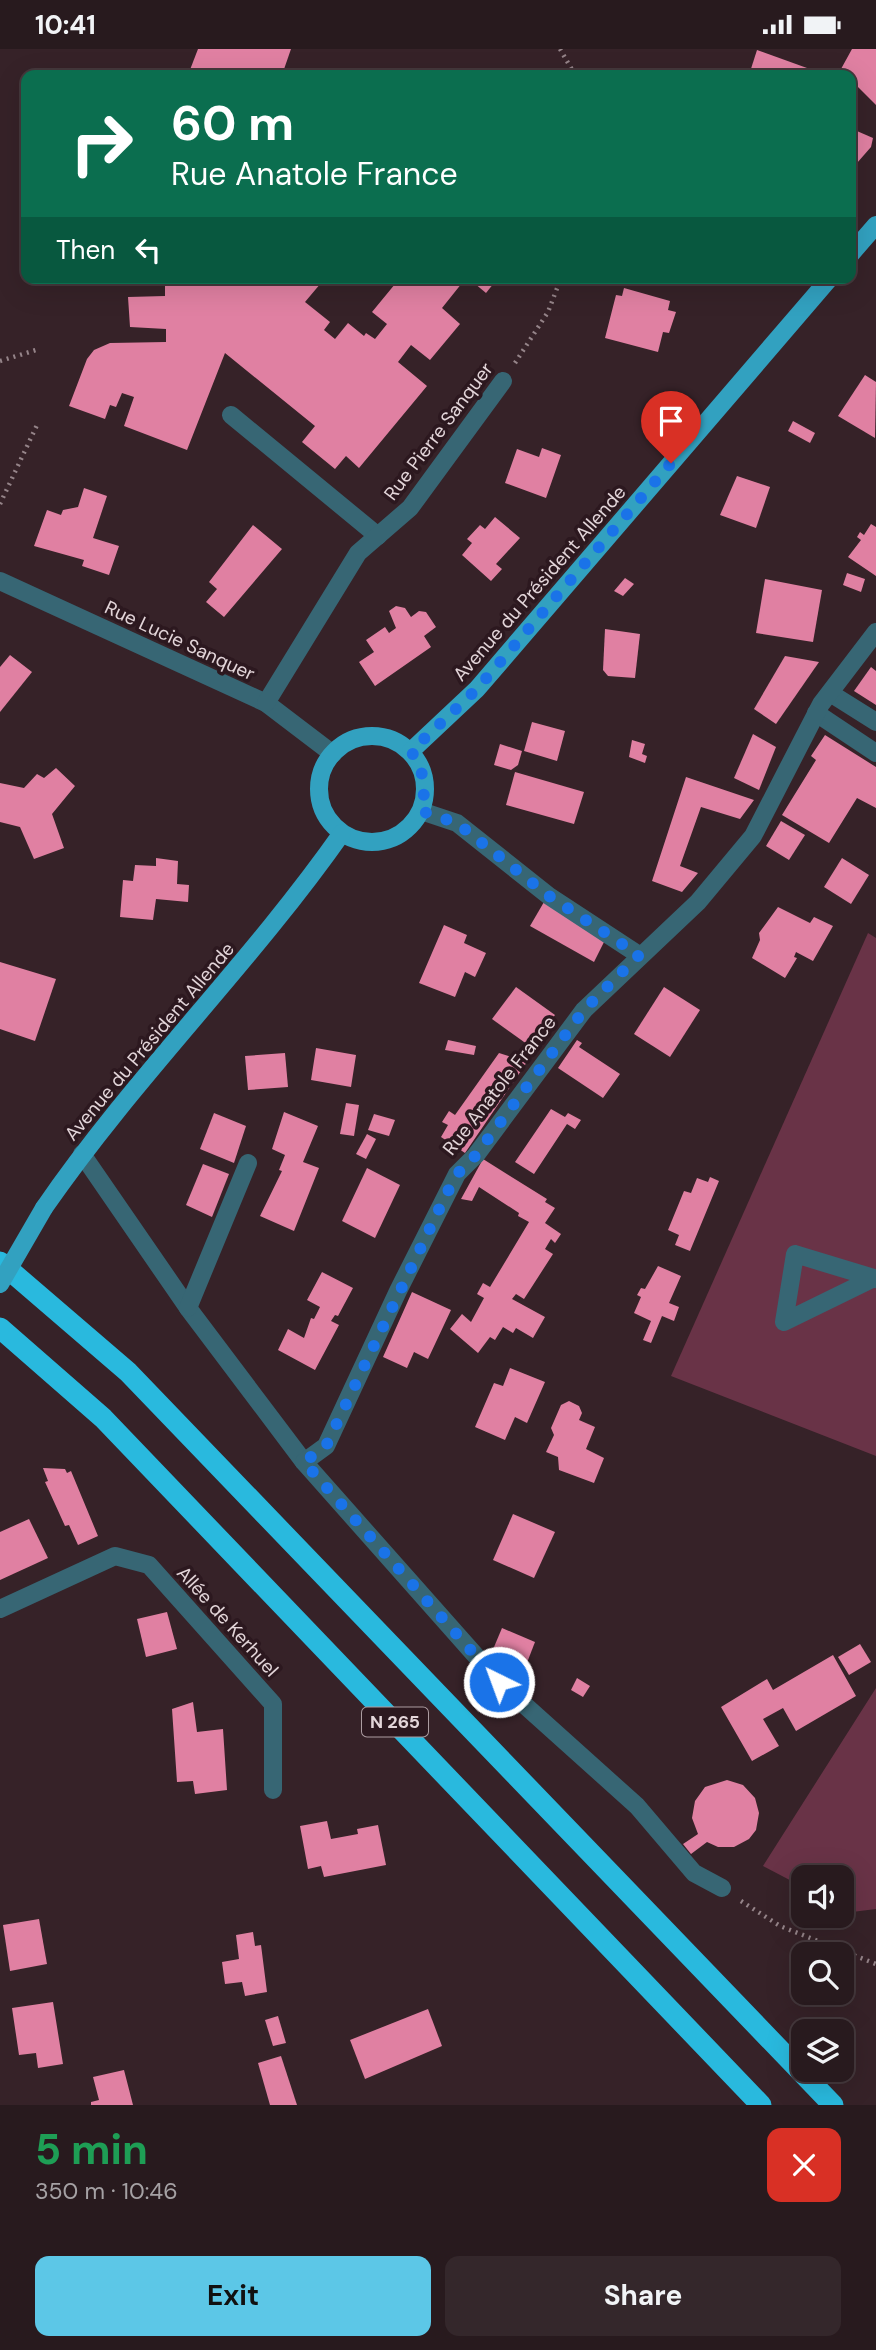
<!DOCTYPE html>
<meta charset="utf-8">
<style>
:root{--surface:#281a1e;--page:#34272b;--text:#f1f3f6;--muted:#a5a1a4;--line:#44383c;--accent:#5cc7e7}
body{margin:0;font-family:"DM Sans",sans-serif;background:var(--page);color:var(--text);height:100vh;display:flex;flex-direction:column;font-size:26px;white-space:nowrap}
*{box-sizing:border-box;margin:0}
p{font-size:23px;color:var(--muted)}
.icon{flex:none;width:38px;height:38px;fill:none;stroke:currentColor;stroke-width:2;stroke-linecap:round;stroke-linejoin:round}
.map{position:relative;height:2056px;overflow:hidden}
.details{display:flex;flex-direction:column;background:var(--surface);flex:1}
.details>*{flex:none}
.guide{position:absolute;left:21px;top:21px;width:835px;height:214px;border-radius:14px;box-shadow:0 7px 28px #0002,0 0 0 2px var(--line);background:#0b6e4f;color:#fff;overflow:hidden}
.tools{position:absolute;left:791px;top:1816px;display:grid;gap:14px}
.tools a{display:grid;place-items:center;width:63px;height:63px;border-radius:14px;background:var(--surface);box-shadow:0 7px 28px #0002,0 0 0 2px var(--line);font-size:35px}
.pin{position:absolute;display:grid;place-items:center;width:60px;height:60px;color:#fff;margin:-72px -30px;border-radius:50% 50% 50% 0;rotate:-45deg;box-shadow:0 0 7px #0007}
.pin .icon{rotate:45deg}
.me{position:absolute;width:77px;margin:-38px;rotate:318deg;stroke-linejoin:round;filter:drop-shadow(0 0 5px #0008)}
.turn{display:flex;align-items:center;gap:24px;height:147px;padding:0 35px;font-size:32px}
.turn .icon{width:91px;height:91px;stroke-width:2.5}
.turn b{display:block;font-size:49px;line-height:60px}
.then{display:flex;align-items:center;height:66px;padding:0 35px;background:#0003;gap:14px;font-size:26px}
.round{display:grid;place-items:center;flex:none;width:74px;height:74px;border-radius:14px;background:var(--page)}
.summary{display:flex;align-items:center;justify-content:space-between;height:119px;padding:0 35px}
h1{font-size:42px;font-weight:700;line-height:52px;color:#1e9e55}
.button{display:flex;gap:14px;margin-top:auto;padding:14px 35px}
.button a{flex:1;height:80px;border-radius:14px;background:var(--accent);color:#111;font-size:28px;font-weight:700;line-height:80px;text-align:center}
.button a+a{background:var(--page);color:var(--text)}
.status{display:flex;justify-content:space-between;align-items:center;height:49px;padding:0 35px;background:var(--surface);direction:ltr}
.status svg{height:19px;fill:currentColor}
.map>svg:first-child{display:block}
</style>
<div class="status"><b>10:41</b><svg viewBox="0 0 49 12"><path d="M0 12V9h3v3zM5 12V6h3v6zM10 12V3h3v9zM15 12V0h3v12zM26 1h20v11H26zM47 4h2v5h-2z"/></svg></div>
<div class="map">
<svg width="876" height="2056" viewBox="0 0 876 2056">
<rect width="100%" height="100%" fill="#362228"/>
<g fill="#693347">
<polygon points="868,884 876,889 876,1407 671,1327"/>
<polygon points="876,1639 876,1860 852,1863 842,1858 842,1829 803,1829 803,1838 763,1817"/>
</g>
<g fill="#e080a2">
<polygon points="198,0 291,0 282,26 188,26"/>
<polygon points="852,0 876,0 876,56 850,30 850,26 841,20"/>
<polygon points="757,1 807,19 804,26 749,26"/>
<polygon points="850,79 873,89 871,98 850,122"/>
<polygon points="159,229 321,229 321,234 305,253 330,273 324,281 335,290 348,274 364,287 366,284 375,290 387,275 372,263 400,229 466,229 442,259 460,275 430,311 411,296 398,313 427,337 359,419 346,407 335,420 302,393 315,377 225,304 187,401 124,377 134,348 122,344 116,358 110,356 105,370 69,357 87,310 94,301 110,294 166,293 166,280 130,278 128,248 165,247 165,234"/>
<polygon points="468,229 498,229 486,244"/>
<polygon points="624,239 670,252 668,261 676,263 669,284 663,283 658,303 605,289 616,246 622,247"/>
<polygon points="865,326 876,333 875,389 838,367"/>
<polygon points="793,372 815,384 810,394 788,382"/>
<polygon points="542,399 561,406 546,449 505,434 517,400 539,408"/>
<polygon points="737,427 770,438 756,479 720,466"/>
<polygon points="84,439 107,447 93,489 119,497 109,526 82,517 84,511 34,497 47,461 61,466 63,461 78,458"/>
<polygon points="495,468 520,489 496,515 502,520 491,532 462,506 472,494 467,490 480,476 485,480"/>
<polygon points="871,475 876,478 876,527 848,508 861,491 857,488 860,483 864,486"/>
<polygon points="253,476 282,500 224,568 206,553 217,540 209,533"/>
<polygon points="847,524 865,530 861,543 843,536"/>
<polygon points="625,529 634,535 623,547 614,542"/>
<polygon points="765,530 822,541 813,593 756,584"/>
<polygon points="396,557 405,559 411,568 419,562 426,563 436,578 424,587 431,598 375,637 359,613 374,603 366,591 385,578 389,584 396,579 389,562"/>
<polygon points="605,580 640,585 635,629 608,627 603,621"/>
<polygon points="10,606 32,623 0,663 0,618"/>
<polygon points="785,607 819,613 776,675 754,660"/>
<polygon points="871,618 876,622 876,656 854,642"/>
<polygon points="532,673 565,682 557,712 524,702"/>
<polygon points="753,685 776,698 759,741 734,729"/>
<polygon points="825,686 876,718 876,759 857,749 829,794 782,766 816,711 811,707"/>
<polygon points="632,691 645,695 642,705 647,707 645,714 629,708"/>
<polygon points="500,695 522,702 518,716 511,721 494,716"/>
<polygon points="56,719 75,737 52,765 64,799 34,810 20,778 0,773 0,734 24,739 37,725 44,729"/>
<polygon points="515,723 584,743 574,775 506,756"/>
<polygon points="686,728 754,751 740,770 701,758 680,817 698,824 682,843 652,832"/>
<polygon points="781,772 805,786 789,811 766,797"/>
<polygon points="156,809 178,812 177,835 189,836 188,853 156,850 153,871 120,868 123,831 133,832 135,816 156,817"/>
<polygon points="842,809 869,826 851,855 824,838"/>
<polygon points="544,853 606,889 594,913 530,877"/>
<polygon points="778,858 810,874 814,868 833,877 813,912 796,903 794,908 797,909 785,929 752,909 760,891 759,884"/>
<polygon points="444,876 467,886 464,894 486,904 475,928 465,923 455,948 419,934"/>
<polygon points="0,913 56,930 35,992 0,980"/>
<polygon points="516,938 555,966 531,998 492,970"/>
<polygon points="664,938 700,961 670,1008 634,985"/>
<polygon points="448,991 476,997 474,1006 445,1001"/>
<polygon points="577,991 582,994 579,998 620,1025 603,1049 558,1019"/>
<polygon points="316,999 356,1006 351,1038 311,1031"/>
<polygon points="285,1004 288,1038 248,1041 245,1007"/>
<polygon points="499,1004 527,1013 465,1104 441,1088 448,1076 442,1073 449,1062 455,1066"/>
<polygon points="346,1054 359,1056 354,1087 340,1085"/>
<polygon points="551,1060 565,1068 568,1064 581,1071 575,1080 567,1075 534,1125 515,1113"/>
<polygon points="284,1063 318,1077 303,1113 319,1119 294,1182 260,1167 282,1122 279,1121 285,1106 272,1100"/>
<polygon points="214,1064 246,1077 234,1114 200,1100"/>
<polygon points="374,1065 395,1071 389,1087 368,1081"/>
<polygon points="367,1085 376,1090 366,1110 356,1105"/>
<polygon points="483,1110 547,1150 545,1153 555,1159 545,1174 561,1185 555,1194 551,1190 545,1200 553,1205 524,1250 516,1245 512,1250 545,1268 533,1289 516,1279 513,1284 503,1278 495,1291 490,1288 478,1304 450,1280 462,1265 471,1273 484,1249 477,1245 483,1234 490,1238 529,1173 518,1167 519,1164 479,1138 472,1152 461,1150"/>
<polygon points="203,1115 229,1125 212,1168 186,1156"/>
<polygon points="367,1119 400,1136 375,1189 342,1172"/>
<polygon points="710,1128 719,1132 690,1202 675,1196 679,1186 668,1181 684,1142 691,1144 697,1129 708,1133"/>
<polygon points="658,1217 681,1227 669,1254 679,1258 674,1272 662,1267 651,1294 643,1291 651,1272 634,1264 641,1248 637,1246 641,1239 645,1240"/>
<polygon points="322,1223 353,1239 338,1267 335,1266 331,1272 339,1276 315,1321 278,1301 288,1280 304,1289 311,1269 314,1270 320,1258 307,1251"/>
<polygon points="412,1243 451,1261 428,1310 414,1303 407,1319 383,1308"/>
<polygon points="510,1319 545,1333 527,1374 515,1368 505,1391 475,1378 494,1334 503,1337"/>
<polygon points="569,1352 579,1357 582,1364 579,1371 595,1378 586,1400 604,1409 594,1434 559,1421 558,1408 546,1403 554,1386 551,1379 561,1356"/>
<polygon points="43,1419 65,1420 67,1424 71,1422 98,1487 78,1496 69,1476 65,1477 45,1433 48,1432"/>
<polygon points="513,1465 555,1483 534,1529 493,1511"/>
<polygon points="29,1470 48,1509 0,1531 0,1483"/>
<polygon points="167,1563 177,1600 146,1608 137,1570"/>
<polygon points="502,1579 535,1593 523,1624 489,1610"/>
<polygon points="860,1595 871,1613 849,1626 838,1608"/>
<polygon points="833,1606 856,1647 796,1682 783,1659 763,1670 779,1697 752,1712 721,1658 767,1630 773,1641"/>
<polygon points="577,1629 590,1637 583,1648 571,1641"/>
<polygon points="193,1653 197,1683 223,1680 227,1741 195,1745 193,1732 177,1733 172,1660"/>
<polygon points="727,1731 743,1736 755,1749 759,1764 756,1781 749,1790 734,1798 718,1798 707,1793 691,1805 683,1795 698,1785 692,1769 695,1752 705,1738"/>
<polygon points="327,1772 331,1790 358,1785 357,1780 378,1776 386,1816 324,1828 321,1817 308,1820 300,1777"/>
<polygon points="39,1870 47,1915 10,1922 3,1876"/>
<polygon points="253,1883 255,1897 261,1896 267,1943 245,1947 242,1933 225,1935 222,1913 239,1910 236,1886"/>
<polygon points="53,1953 63,2015 38,2019 36,2004 19,2006 12,1959"/>
<polygon points="428,1960 442,1997 365,2030 350,1991"/>
<polygon points="278,1967 286,1994 273,1997 265,1971"/>
<polygon points="281,2007 297,2056 270,2056 258,2014"/>
<polygon points="124,2021 133,2056 91,2056 91,2053 99,2051 93,2028"/>
</g>
<g fill="none" stroke-linecap="round" stroke-linejoin="round">
<g stroke="#958489" stroke-width="4.5" stroke-dasharray="2 5" stroke-linecap="butt">
<polyline points="560,0 575,26"/>
<polyline points="0,312 36,301"/>
<polyline points="515,314 548,263 561,229"/>
<polyline points="0,455 37,376"/>
<polyline points="741,1852 780,1877 876,1915"/>
</g>
<g stroke="#376674" stroke-width="18">
<polyline points="231,366 378,487"/>
<polyline points="0,532 266,654 333,705"/>
<polyline points="830,644 876,673"/>
<polyline points="266,654 358,504 410,459 503,332"/>
<polyline points="816,664 876,704"/>
<polyline points="421,762 457,774 549,847 639,906"/>
<polyline points="82,1105 188,1259 304,1413 499,1633 637,1757 694,1824 722,1839"/>
<polyline points="874,1229 784,1273 795,1205 874,1229 876,1230"/>
<polyline points="188,1259 248,1114"/>
<polyline points="304,1413 326,1397 398,1242 457,1125 476,1106 584,961 698,853 753,787 821,655 876,583"/>
<polyline points="0,1560 115,1507 149,1516 273,1655 273,1741"/>
</g>
<g stroke="#32a1c0" stroke-width="18">
<polyline points="850,206 876,176"/>
<circle cx="372" cy="740" r="53"/>
<polyline points="411,702 477,640 830,229"/>
<path d="M44,1159C135,1027 250,915 342,784"/>
</g>
<g stroke="#29b9de" stroke-width="21">
<polyline points="0,1213 128,1323 833,2056"/>
<polyline points="0,1279 103,1369 761,2056"/>
</g>
<polyline stroke="#32a1c0" stroke-width="18" points="0,1235 44,1159"/>
</g>
<g fill="none" stroke-linecap="round" stroke-linejoin="round">
<path stroke="#1a73e8" stroke-width="12" stroke-dasharray="0 21.6" d="M499,1633L304,1413L326,1397L445,1148L457,1125L476,1106L584,961L639,906L549,847L457,774L421,762C427,737 424,723 411,702L477,640L671,414"/>
</g>
<g text-anchor="middle" stroke-width="7" stroke-linejoin="round" paint-order="stroke">
<rect fill="#2c181f" stroke="#ac9ca1" stroke-width="2" x="362" y="1658.5" width="66" height="29" rx="5"/>
<g font-size="18" font-weight="bold" fill="#e3d5d9">
<text x="395" y="1679">N 265</text>
</g>
<g font-size="19" fill="#e3d5d9" stroke="#2c181f">
<text transform="translate(438 382) rotate(-53)" y="7">Rue Pierre Sanquer</text>
<text transform="translate(539 534) rotate(-49)" y="7">Avenue du Président Allende</text>
<text transform="translate(180 591) rotate(25)" y="7">Rue Lucie Sanquer</text>
<text transform="translate(149 992) rotate(-50)" y="7">Avenue du Président Allende</text>
<text transform="translate(499 1036) rotate(-52)" y="7">Rue Anatole France</text>
<text transform="translate(228 1572) rotate(48)" y="7">Allée de Kerhuel</text>
</g>
</g>
</svg>
<div class="tools">
<a><svg class="icon" aria-label="sound" viewBox="0 0 24 24"><path d="M4 9h4l5-4v14l-5-4H4zM17 9q2 3 0 6"/></svg></a>
<a><svg class="icon" aria-label="search" viewBox="0 0 24 24"><circle cx="10" cy="10" r="6"/><path d="M15 15l6 6"/></svg></a>
<a><svg class="icon" aria-label="layers" viewBox="0 0 24 24"><path d="M12 4l9 5-9 5-9-5zM3 14l9 5 9-5"/></svg></a>
</div>
<div class="pin" style="left:671px;top:414px;background:#d93025"><svg class="icon" aria-label="arrive" viewBox="0 0 24 24"><path d="M6 21V4h12l-3 4 3 4H6"/></svg></div>
<svg class="me" style="left:499px;top:1633px" viewBox="-20 -20 40 40"><circle r="17" fill="#1a73e8" stroke="#fff" stroke-width="3"/><path d="M0-11L8 9 0 5-8 9z" fill="#fff"/></svg>
<div class="guide">
<div class="turn"><svg class="icon" aria-label="right" viewBox="0 0 24 24"><path d="M7 20v-9h11M14 6l5 5-5 5"/></svg><div><b>60 m</b>Rue Anatole France</div></div>
<div class="then">Then<svg class="icon" aria-label="left" viewBox="0 0 24 24"><path d="M17 20v-9H6M10 6l-5 5 5 5"/></svg></div>
</div>
</div>
<section class="details">
<div class="summary"><div><h1>5 min</h1><p>350 m · 10:46</p></div><a class="round" style="background:#d93025;color:#fff"><svg class="icon" aria-label="close" viewBox="0 0 24 24"><path d="M6 6l12 12M18 6L6 18"/></svg></a></div>
<div class="button"><a>Exit</a><a>Share</a></div>
</section>
